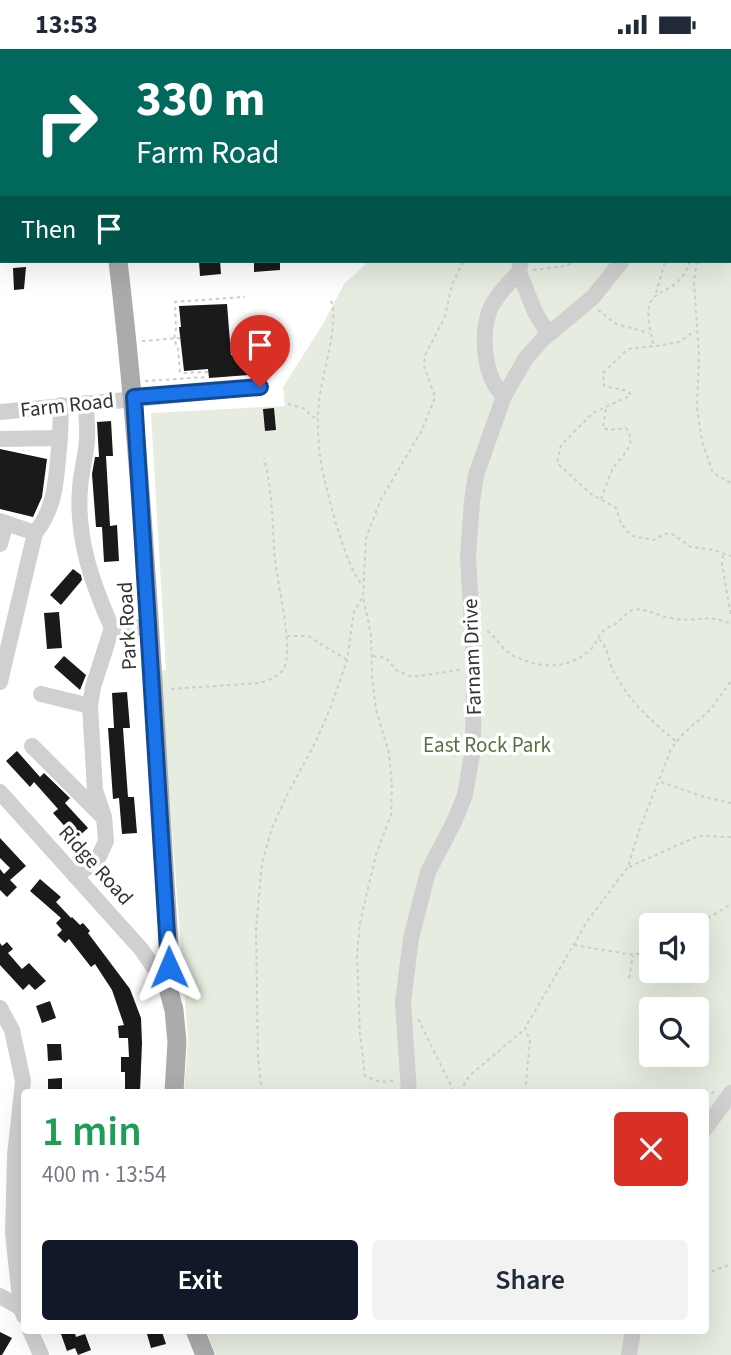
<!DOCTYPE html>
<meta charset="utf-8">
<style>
:root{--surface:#fff;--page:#f2f2f3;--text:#1f2937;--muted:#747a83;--accent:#111827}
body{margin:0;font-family:"Source Sans 3",sans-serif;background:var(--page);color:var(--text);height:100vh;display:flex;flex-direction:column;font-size:26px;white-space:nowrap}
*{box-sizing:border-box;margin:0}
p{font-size:23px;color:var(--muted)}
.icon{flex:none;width:38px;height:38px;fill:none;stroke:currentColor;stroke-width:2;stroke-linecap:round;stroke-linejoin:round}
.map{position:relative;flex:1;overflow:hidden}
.side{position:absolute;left:21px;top:1040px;width:688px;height:245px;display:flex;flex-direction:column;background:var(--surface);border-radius:7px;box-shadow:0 7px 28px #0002}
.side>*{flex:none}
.top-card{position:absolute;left:0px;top:0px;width:732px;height:214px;box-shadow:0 7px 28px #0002;background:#00695c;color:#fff;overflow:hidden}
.controls{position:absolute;left:639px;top:864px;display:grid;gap:14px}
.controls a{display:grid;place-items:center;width:70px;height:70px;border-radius:7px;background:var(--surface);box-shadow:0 7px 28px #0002;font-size:35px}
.pin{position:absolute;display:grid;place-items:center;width:60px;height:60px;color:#fff;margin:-72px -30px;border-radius:50% 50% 50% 0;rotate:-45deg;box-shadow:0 0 7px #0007}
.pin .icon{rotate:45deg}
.me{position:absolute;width:77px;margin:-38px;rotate:359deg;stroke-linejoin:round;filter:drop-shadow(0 0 5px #0008)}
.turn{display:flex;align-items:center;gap:24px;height:147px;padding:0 21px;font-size:32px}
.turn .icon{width:91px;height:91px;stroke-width:2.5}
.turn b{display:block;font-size:49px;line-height:60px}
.then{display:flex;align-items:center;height:66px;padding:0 21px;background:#0003;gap:14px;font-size:26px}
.round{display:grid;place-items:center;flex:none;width:74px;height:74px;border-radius:7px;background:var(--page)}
.head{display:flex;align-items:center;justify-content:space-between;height:119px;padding:0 21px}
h1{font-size:42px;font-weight:600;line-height:52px;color:#1e9e55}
.primary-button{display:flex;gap:14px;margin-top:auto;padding:14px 21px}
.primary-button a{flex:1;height:80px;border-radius:7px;background:var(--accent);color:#fff;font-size:28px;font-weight:600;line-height:80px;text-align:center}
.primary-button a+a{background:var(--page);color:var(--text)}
.status{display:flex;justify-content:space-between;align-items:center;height:49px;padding:0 35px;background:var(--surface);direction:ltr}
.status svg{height:19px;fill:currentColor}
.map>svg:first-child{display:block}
</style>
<div class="status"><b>13:53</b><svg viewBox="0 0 49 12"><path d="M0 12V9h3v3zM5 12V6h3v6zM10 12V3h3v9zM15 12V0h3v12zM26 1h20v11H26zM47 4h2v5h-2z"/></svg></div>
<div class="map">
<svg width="731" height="1306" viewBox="0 0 731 1306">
<rect width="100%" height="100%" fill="#fff"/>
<path fill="#e6ecdf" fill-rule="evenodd" d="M420,0H731V1306H216L206,1281H705V1043H184L188,991L160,621H166L151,364L285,357L283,338L323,275L344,235L369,212H730V2ZM651,877H696V922H651ZM651,961H696V1006H651Z"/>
<g fill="#1a1a1a">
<polygon points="199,212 220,212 221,225 200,227"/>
<polygon points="254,212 280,212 280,221 254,223"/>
<polygon points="26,218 24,240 14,241 13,219"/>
<polygon points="227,255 231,306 247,304 249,326 209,329 208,320 184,322 179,278 181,278 179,257"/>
<polygon points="274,359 276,381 265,382 263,360"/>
<polygon points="111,372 113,407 106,407 110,477 117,476 119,512 104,513 102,478 96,478 92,425 95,408 99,408 97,373"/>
<polygon points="0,400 47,410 42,448 33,468 0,460"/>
<polygon points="73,520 81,526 82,531 61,556 50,546"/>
<polygon points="59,563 62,599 47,600 44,564"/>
<polygon points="64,607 86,626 80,641 54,618"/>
<polygon points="127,643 130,679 123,679 128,748 134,748 137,784 122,785 119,749 113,750 108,679 114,679 112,644"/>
<polygon points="17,702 40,728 44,724 70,749 65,754 88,779 76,790 53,764 58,760 34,733 30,738 6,712"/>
<polygon points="0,789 26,817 10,831 17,838 7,848 0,841 0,820 4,825 10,819 0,809"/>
<polygon points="40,830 61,848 56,853 71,869 72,868 80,876 83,874 90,882 88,884 130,940 141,969 142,994 140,1043 125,1043 125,1023 121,1023 121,1008 129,1008 128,989 119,989 118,977 124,976 112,941 95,915 91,918 69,890 65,894 57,886 62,881 56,874 61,869 30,842"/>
<polygon points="7,893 13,900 8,904 22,920 29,914 46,932 35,941 29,935 23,941 0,916 0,894 2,897"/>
<polygon points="50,952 56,969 42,974 36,957"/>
<polygon points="47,995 61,995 62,1011 48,1012"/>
<polygon points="62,1029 62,1043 48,1043 48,1030"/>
<polygon points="74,1281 76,1288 85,1285 91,1301 78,1306 75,1299 67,1302 61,1285"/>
<polygon points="149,1281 162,1283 166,1295 151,1299 147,1285 150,1284"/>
<polygon points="0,1283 12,1289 2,1306 0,1306"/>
</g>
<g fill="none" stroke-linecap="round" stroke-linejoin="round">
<g stroke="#cdcdcd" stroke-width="2" stroke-dasharray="3.5 3.5" stroke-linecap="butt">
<polyline points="729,0 729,2"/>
<polyline points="513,2 513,0"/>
<polyline points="653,2 653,0"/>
<polyline points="730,181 731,180"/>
<path d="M690,212C676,259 633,223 654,297L628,300L603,324L604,337L628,342L631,346L593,364L561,396L557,414L591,445L616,459L621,475L632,487L654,491L664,485L671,484L691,498L714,501L731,507"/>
<polyline points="697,212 694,233 699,306 697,359 702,392 713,424 731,434"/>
<polyline points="533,221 566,217 576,212"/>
<polyline points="656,244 665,212"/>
<path d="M331,252C340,273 321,328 319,353C317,370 318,390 320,407C323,431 346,521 362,535"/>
<polyline points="598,261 616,275 649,284"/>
<polyline points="142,292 180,289"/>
<polyline points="656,297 679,293 695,282"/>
<polyline points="208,323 183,324 180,323 178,300 174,290 176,279 175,253 245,248"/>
<polyline points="145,332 207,328"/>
<polyline points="288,355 303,359 313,368 318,369"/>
<path d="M601,450C606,440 608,427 614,418C623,404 638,397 626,379L609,381L603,379L606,358"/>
<polyline points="723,506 722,515 731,567"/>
<path d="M487,582C498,589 501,601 514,607C541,620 568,621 591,600C597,595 597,587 603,582C607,578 613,577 617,574C623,569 627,563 634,560C648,560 658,567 671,569C694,574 709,564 731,575"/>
<polyline points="287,587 308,587 347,611"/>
<path d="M599,590C609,599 608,614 615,625C630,653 651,672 676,692"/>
<polyline points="373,607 386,609 396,621 412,628 460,621"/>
<path d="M171,640L259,634C271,631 284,626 286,613C291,589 278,537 275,510C272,476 273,443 264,409"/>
<polyline points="661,733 704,748 731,754"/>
<polyline points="629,818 698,787 731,788"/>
<polyline points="696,877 731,855"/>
<polyline points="574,896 633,906 651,902"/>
<polyline points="629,929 633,907"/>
<polyline points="418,970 454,1043"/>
<polyline points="393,1032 380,1033 365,1027 360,985 357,905 360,874 376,805 391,766 392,738 389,704 376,661 372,629 371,586 363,548 366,489 381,450 421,383 434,351 435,347 424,317 425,306 445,268 452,235 464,212"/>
<polyline points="262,1043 258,1009 256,880 262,814 272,779 287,746 316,692 332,655 347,611 354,562 363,548"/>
<polyline points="460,1043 469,1027 525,980"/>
<polyline points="525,1043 530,991 525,979 588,871 628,818 639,782 671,700 682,686 711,660 731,632"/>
<polyline points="705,1047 714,1043"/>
<polyline points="705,1225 731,1215"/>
</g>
<g stroke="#d0d0d0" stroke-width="16">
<polyline points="544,2 544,0"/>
<polyline points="730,143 731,142"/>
<polyline points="521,212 519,223 535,263 548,285"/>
<path d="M504,347C483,328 480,283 491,258C498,244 509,234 519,223"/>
<path d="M86,354C86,366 88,379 87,391C86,407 81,423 80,439C76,489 92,534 112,579"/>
<polyline points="0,363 260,338"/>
<polyline points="0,390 60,389 61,356"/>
<polyline points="0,472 6,474 0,495"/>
<path d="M35,484C58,456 56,424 60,389"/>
<polyline points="0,633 35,484 6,474"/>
<polyline points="41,645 90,657"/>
<polyline points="32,697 102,767"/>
<polyline points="0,743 141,900 168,939"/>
<polyline points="75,827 97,812 106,792 104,768 95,741 90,657 93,638 112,579 150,578"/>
<polyline points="0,959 12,981 23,1032 15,1106 13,1185 21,1259 24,1267"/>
<polyline points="409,1043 403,953 411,889 428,823 454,773 465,746 473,700 474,615 468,507 472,452 476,426 504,347 526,309 543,290 593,248 622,212"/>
<polyline points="705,1080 731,1044"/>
<polyline points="0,1247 21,1259"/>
<polyline points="30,1281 41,1306"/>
<polyline points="629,1306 633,1281"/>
</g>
<g stroke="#ababab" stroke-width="19">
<polyline points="93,0 93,2"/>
<path d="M118,212C145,439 154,667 169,896L168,939L174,961L177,993L174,1043"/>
<polyline points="195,1281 205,1306"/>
</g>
</g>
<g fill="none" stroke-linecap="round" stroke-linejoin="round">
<g stroke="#114b97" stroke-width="18">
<polyline id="route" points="169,918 134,348 260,338"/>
</g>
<use href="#route" stroke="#1a73e8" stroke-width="12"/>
</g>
<g text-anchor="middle" stroke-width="7" stroke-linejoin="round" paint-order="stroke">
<g font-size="21" fill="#333" stroke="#fff">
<text transform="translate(67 356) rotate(-6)" y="7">Farm Road</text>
<text transform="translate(127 577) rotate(-93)" y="7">Park Road</text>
<text transform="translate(472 608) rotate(-92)" y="7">Farnam Drive</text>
<text transform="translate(96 816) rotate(48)" y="7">Ridge Road</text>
</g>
<g font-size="21" fill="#56703f" stroke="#fff">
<text x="487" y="703">East Rock Park</text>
</g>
</g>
</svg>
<div class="controls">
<a><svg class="icon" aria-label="sound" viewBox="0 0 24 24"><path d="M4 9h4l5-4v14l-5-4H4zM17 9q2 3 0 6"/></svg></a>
<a><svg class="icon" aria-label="search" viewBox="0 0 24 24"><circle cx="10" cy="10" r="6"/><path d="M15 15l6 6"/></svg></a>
</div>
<div class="pin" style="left:260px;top:338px;background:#d93025"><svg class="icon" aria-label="arrive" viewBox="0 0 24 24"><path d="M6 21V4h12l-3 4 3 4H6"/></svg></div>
<svg class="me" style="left:169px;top:918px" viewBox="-20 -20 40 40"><path d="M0-17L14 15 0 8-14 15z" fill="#1a73e8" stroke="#fff" stroke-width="4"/></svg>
<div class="top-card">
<div class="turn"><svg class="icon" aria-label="right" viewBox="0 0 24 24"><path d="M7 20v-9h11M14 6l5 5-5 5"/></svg><div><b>330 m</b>Farm Road</div></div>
<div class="then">Then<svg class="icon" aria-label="arrive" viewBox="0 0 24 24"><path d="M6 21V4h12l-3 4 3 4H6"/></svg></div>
</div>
<section class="side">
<div class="head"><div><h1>1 min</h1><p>400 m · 13:54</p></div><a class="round" style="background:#d93025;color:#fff"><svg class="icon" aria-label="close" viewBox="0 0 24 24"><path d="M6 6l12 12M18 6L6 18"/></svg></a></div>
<div class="primary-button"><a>Exit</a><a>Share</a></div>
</section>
</div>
